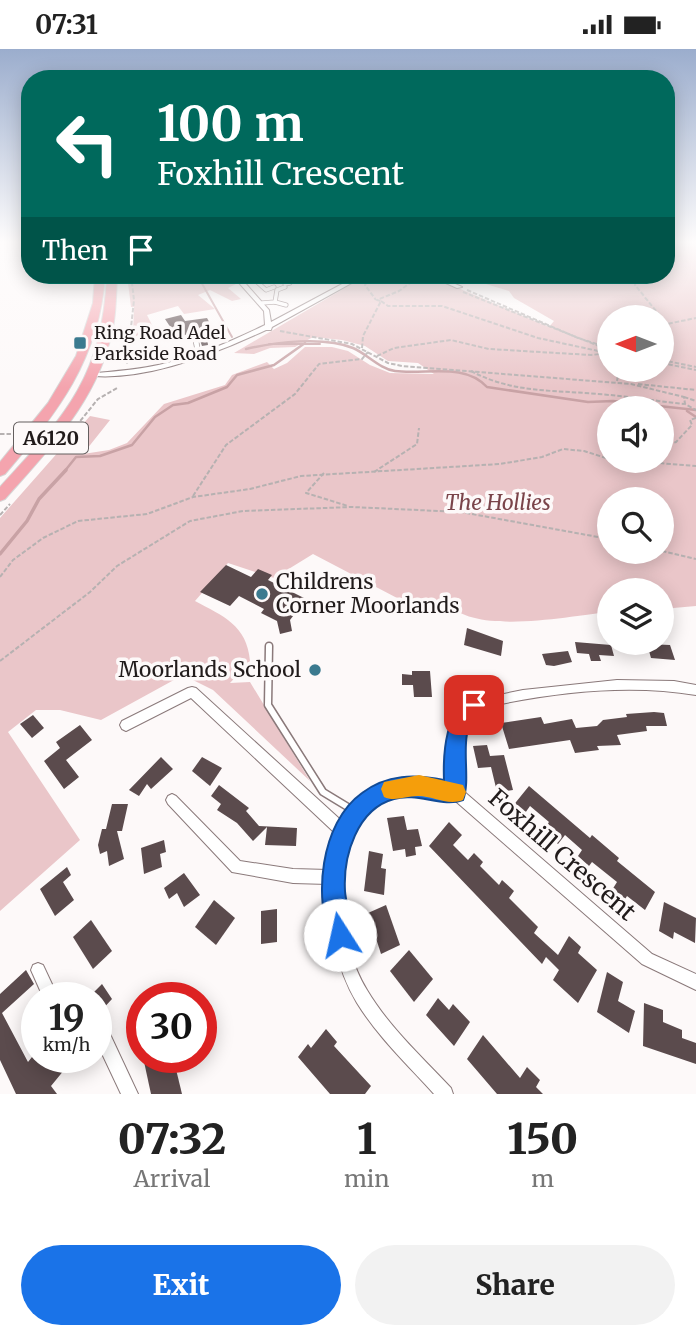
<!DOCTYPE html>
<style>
:root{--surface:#fff;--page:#f2f2f2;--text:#222;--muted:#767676;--accent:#1a73e8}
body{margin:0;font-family:Merriweather,serif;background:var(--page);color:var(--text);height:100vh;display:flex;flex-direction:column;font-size:26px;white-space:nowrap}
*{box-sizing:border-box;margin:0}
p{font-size:23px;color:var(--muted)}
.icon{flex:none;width:38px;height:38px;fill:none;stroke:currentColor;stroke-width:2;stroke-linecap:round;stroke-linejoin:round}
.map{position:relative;height:1045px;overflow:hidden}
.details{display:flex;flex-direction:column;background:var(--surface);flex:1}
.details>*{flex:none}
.banner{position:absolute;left:21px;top:21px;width:654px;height:214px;border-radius:28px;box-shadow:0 4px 18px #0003;background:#00695c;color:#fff;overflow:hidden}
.needle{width:46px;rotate:270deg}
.controls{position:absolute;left:597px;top:256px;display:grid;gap:14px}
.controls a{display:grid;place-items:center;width:77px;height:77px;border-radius:50%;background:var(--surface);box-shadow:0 4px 18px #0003;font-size:35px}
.speed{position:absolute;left:21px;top:933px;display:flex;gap:14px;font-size:35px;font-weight:700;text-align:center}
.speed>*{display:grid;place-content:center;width:91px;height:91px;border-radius:50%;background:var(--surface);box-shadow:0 4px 18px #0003;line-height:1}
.speed small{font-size:18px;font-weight:400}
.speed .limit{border:10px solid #d22;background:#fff;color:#111}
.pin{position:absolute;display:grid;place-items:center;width:60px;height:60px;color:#fff;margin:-30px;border-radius:14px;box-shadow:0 4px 10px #0006}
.me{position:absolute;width:77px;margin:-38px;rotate:350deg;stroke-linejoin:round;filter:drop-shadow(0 0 5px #0008)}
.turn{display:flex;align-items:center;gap:24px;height:147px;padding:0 21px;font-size:32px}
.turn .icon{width:91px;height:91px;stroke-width:2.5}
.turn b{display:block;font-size:49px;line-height:60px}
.then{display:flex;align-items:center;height:66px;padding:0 21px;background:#0003;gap:14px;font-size:26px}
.eta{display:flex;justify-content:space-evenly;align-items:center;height:119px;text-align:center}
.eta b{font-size:42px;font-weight:800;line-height:49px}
.button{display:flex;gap:14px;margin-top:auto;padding:14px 21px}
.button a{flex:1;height:80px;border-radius:42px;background:var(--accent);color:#fff;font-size:28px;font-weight:800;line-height:80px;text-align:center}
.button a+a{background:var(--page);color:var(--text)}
.status{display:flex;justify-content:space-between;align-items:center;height:49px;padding:0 35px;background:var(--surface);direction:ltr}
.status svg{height:19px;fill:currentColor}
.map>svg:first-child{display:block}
</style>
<div class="status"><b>07:31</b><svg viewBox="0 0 49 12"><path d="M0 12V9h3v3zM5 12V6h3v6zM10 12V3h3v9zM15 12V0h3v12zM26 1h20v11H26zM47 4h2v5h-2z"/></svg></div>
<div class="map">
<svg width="696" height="1045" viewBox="0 0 696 1045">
<rect width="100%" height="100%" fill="#fdf9f9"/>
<g fill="#eac6c9" fill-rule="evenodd">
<path d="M667,192H696V557L662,560V541H609V563C569,567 475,587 447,554L420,561L313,505L274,529L228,514L195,552C223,567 247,576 250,612L230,634L250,633L310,732L213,641L183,626L101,671L60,661H36L8,683L80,791L0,862V469L90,367L110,371L83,405L109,401L127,394L164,355L225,336L232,326L267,313L274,320L287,314L305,298H332L348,302L370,316L390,324L434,325L418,314L388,312L365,297L342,291L313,288L295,298L270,299L254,305L234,304L367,226H428L549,278L554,272L514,249L509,242L456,226H520L574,233V226H667ZM609,268H662V320H609ZM609,359H662V411H609ZM609,450H662V502H609Z"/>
<polygon points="127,226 226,226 236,235 228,239 241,250 232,252 210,241 198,246 215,260 184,265 178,257 147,266 156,284 133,288 134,258 131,258"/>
</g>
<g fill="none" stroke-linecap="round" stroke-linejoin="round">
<g stroke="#c8a2a5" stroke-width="2">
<polyline points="188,226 200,231 232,288"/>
<polyline points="269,295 320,295"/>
</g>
<g stroke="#c8a2a5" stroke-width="2.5">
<path d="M246,300C275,293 325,287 353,299C367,305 380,320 395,322C426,326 464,313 487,338L588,353L613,352L696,361"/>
<polyline points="687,362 696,368"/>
<polyline points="64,423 76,408 100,407 132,396 155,368 173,356 188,354 227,338 237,326 274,316 305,294"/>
</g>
<polyline stroke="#c8a2a5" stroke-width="3.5" points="0,505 27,472 39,450 66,421"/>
</g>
<g fill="#5b4b4d">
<polygon points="181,266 185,272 207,269 212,278 206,280 208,296 202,297 195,277 190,280 191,288 177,288 165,270"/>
<polygon points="226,516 251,528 258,520 272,526 268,531 306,550 290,571 292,582 280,585 277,572 261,564 264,560 239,547 230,557 200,543"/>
<polygon points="467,579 503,592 501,607 464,596"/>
<polygon points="575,593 611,596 614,607 599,606 601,612 591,612 589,605 577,604"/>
<polygon points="647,595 670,596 675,611 651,609"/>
<polygon points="568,602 572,613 554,617 546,616 542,605"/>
<polygon points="412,622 430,622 432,648 414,648 413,636 402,636 402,625 412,626"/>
<polygon points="654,663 664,664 667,677 646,677 647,682 617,686 621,696 597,697 599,701 575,704 570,691 509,700 501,674 541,668 544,675 572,670 576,679 597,677 603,671 627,668 626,665"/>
<polygon points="33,666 44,679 32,689 20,675"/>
<polygon points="80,676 92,691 66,711 79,728 64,740 44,712 60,699 56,693"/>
<polygon points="487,696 490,707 504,706 513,741 497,743 491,718 478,719 473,697"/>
<polygon points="161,708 173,720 151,740 147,735 139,747 129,741"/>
<polygon points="202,708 222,719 210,737 192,722"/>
<polygon points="219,736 249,759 246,762 259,777 297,779 296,797 265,796 267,778 253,792 237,774 217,761 221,755 211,747"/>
<polygon points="529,737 590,789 592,786 619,809 617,812 655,843 645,861 627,847 624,852 612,841 617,833 592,813 589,817 578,807 582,801 565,786 558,795 542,782 549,773 530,757 523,767 512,758"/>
<polygon points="112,755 128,755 122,782 117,782 124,810 109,817 107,802 100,805 98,796 102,780 106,780"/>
<polygon points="404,767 407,781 418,780 422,797 415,798 416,806 406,808 405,800 393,802 387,769"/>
<polygon points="449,773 462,786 453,796 468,811 474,804 483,813 480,817 499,836 502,831 514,842 509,849 538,878 534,884 558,906 569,887 581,898 578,904 597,921 578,954 553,931 559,921 546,908 542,915 429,797"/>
<polygon points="164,791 166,803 160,805 162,818 144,825 141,799"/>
<polygon points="369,802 383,805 381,819 386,820 384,846 364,842"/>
<polygon points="67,818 71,826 63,833 74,851 55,867 40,840"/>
<polygon points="184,824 200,846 184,858 177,844 169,850 164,839"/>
<polygon points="214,851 235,869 216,896 195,878"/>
<polygon points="664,853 696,869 695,894 674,883 673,890 659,882"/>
<polygon points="386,856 400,896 381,905 368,864"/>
<polygon points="277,860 277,893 261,895 261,862"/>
<polygon points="91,871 112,902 93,920 73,888"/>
<polygon points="409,901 433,930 414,953 390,922"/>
<polygon points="26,921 34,935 2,964 28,1013 32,1008 51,1008 56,1016 62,1009 69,1015 51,1037 57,1045 16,1045 0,1011 0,945"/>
<polygon points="607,923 623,933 618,952 635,962 629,984 597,963"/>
<polygon points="102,935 112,950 99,964 96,948 89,948"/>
<polygon points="438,949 449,961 453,955 470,973 454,997 426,966"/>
<polygon points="644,954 663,961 663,973 682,981 682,989 696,994 696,1015 643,997"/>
<polygon points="326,980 337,993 334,997 371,1037 365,1045 330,1045 298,1008 308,995 311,999"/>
<polygon points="483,986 520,1029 527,1018 540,1031 536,1038 543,1045 497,1045 467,1010"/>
<polygon points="143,1008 173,1008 182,1045 151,1045"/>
</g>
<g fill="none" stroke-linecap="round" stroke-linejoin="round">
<g stroke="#8a797a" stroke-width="5">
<g id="service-far2">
<polyline points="281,226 290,234 285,235"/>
<polyline points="274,238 266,241 256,232 278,226"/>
<polyline points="275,253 286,256"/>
<polyline points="262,254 275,253 277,241 285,238"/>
<polyline points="194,281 197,295"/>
</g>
</g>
<g stroke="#8a797a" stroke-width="6">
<polyline id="service-far1" points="196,293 199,308"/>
</g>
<g stroke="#8a797a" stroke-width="9">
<polyline id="service" points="269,597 268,656 323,743 356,763"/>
</g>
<g stroke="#8a797a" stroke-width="2">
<g id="minor">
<path d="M232,226H238L269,261L271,273L359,226H366L272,278L271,281H266C217,304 149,331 94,327V325L96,324C120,322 144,320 167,314C201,306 234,291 265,276L264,262Z"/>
<polygon points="428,226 435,226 462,238 457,239"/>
<path d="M617,631L674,632L696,636V646C625,634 547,644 478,660C459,684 459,711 461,740L652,905L696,925V941L642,915L452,749C429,746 406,742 384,751C379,753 375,758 371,761C324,798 339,896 367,941C389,978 422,1008 451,1039L453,1045H434C408,1016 378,988 357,954C336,919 328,875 328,835L293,834L232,823L168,755L166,751L168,747L172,745L176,747L240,812L293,820L328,821L337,786L191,649L126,682L122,680L120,676L122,672L188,639L192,638L196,639L344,774C358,748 381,736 410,732C422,731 436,735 448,736C447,705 450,677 470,652L523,641Z"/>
<polygon points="38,914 43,916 58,948 43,948 31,921 33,916"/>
<polygon points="96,966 102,968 138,1045 121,1045 96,992"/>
</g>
</g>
<g stroke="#d7d6d6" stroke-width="2">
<g id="trunk">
<path d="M95,226H105C100,309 57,365 5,425L0,427V413L48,354L76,307L93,254Z"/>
<path d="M107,226H117C116,249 116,273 109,295C92,357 46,404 5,450L0,452V438C66,366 102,329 107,226Z"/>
</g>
</g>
<g stroke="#b6b1b1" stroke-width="2" stroke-dasharray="4.5 2" stroke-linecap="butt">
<polyline points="596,226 599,233"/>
<polyline points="637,226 635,236 661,268"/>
<polyline points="367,233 365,236 376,251"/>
<polyline points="467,241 578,289 609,299"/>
<polyline points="463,243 609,301"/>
<polyline points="381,252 388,257 442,257 538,289 603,303"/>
<polyline points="662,276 696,269"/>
<polyline points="280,282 352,295 388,314 402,317 631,335 684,348 685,355 696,361"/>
<polyline points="362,299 363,287 381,252 377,251 399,242 421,226"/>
<polyline points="377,307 394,299 451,291 489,300 591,306 609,304"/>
<polyline points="662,311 696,318"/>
<polyline points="662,314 696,321"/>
<polyline points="127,315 134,251 131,226"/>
<path d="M471,322C512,344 553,341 598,345C627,347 655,352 684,355"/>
<polyline points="617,332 619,320"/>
<polyline points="638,335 696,341"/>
<polyline points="684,348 696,352"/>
<polyline points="0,385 16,385"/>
<polyline points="68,387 98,350 117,339"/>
<polyline points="662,398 676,393 692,376 690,371 696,369"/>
<polyline points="621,411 696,417"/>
<polyline points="374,423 417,395 419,379"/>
<polyline points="324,424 306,444 348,457"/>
<polyline points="193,447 226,396 295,345 319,315 362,310 368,303"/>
<polyline points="0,466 10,455"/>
<polyline points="662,502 696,510"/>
<polyline points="0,528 13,511 43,489 78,472 147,465 193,448 250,440 301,427 500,415 542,408 563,400 584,402 609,410"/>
<polyline points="0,612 90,543 117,517 190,472 243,462 352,458 461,463 609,490"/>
</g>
<use href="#service-far2" stroke="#fff" stroke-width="3.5"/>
<use href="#service-far1" stroke="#fff" stroke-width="4.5"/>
<use href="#service" stroke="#fff" stroke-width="6"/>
<use href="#minor" fill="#fff" fill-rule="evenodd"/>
<use href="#trunk" fill="#f4a4ae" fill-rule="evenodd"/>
</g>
<linearGradient id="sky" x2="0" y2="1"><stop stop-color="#9badcd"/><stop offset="0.57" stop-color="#fefcfc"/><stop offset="1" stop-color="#fefcfc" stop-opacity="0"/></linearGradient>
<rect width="696" height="339" fill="url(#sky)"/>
<path fill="#1a73e8" stroke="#114b97" stroke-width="2" d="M474,648L481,650L484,656C479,667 470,673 467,685C463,705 470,734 463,751C443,759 417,743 394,750C357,760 343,807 345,842C346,859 356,877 349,894L340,897L332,894C313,850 320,774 362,744C387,725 415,725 444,731C443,705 445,659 474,648Z"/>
<path fill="#f59e0b" d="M419,726L463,736L466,743L463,751C448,757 433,747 418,747C405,747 395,753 384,748L381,740L384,733Z"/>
<g fill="#3b7a8f" stroke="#fdf9f9" stroke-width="2.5">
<rect x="73" y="287" width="14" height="14" rx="3.5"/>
<circle cx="262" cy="545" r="7"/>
<circle cx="315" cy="621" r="7"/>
</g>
<g text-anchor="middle" stroke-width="7" stroke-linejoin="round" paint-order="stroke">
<g font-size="18" fill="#211b1b" stroke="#fdf9f9" text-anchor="start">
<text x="94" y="290">Ring Road Adel<tspan x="94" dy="21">Parkside Road</tspan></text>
</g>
<rect fill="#fdf9f9" stroke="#635e5e" stroke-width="2" x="14" y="373.5" width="74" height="31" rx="5"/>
<g font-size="19" font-weight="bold" fill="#211b1b">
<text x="51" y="396">A6120</text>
</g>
<g font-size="21" font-style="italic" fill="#7a444a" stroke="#fdf9f9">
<text x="498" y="461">The Hollies</text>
</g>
<g font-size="21" fill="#211b1b" stroke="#fdf9f9" text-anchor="start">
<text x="276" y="540">Childrens<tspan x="276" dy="24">Corner Moorlands</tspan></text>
<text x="301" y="628" text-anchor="end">Moorlands School</text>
</g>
<g font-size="24" fill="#211b1b" stroke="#fdf9f9">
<text transform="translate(562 806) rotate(41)" y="8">Foxhill Crescent</text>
</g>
</g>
</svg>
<div class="controls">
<a><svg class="needle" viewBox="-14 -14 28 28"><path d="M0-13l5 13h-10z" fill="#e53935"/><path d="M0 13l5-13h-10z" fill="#767676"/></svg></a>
<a><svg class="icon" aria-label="sound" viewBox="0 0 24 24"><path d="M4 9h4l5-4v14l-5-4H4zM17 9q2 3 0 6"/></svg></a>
<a><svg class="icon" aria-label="search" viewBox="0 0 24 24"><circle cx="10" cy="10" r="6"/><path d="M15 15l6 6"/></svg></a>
<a><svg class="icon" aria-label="layers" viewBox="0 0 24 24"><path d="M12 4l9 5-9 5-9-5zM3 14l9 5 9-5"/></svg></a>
</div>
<div class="speed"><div>19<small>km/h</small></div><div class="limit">30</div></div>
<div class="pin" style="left:474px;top:656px;background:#d93025"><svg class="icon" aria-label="arrive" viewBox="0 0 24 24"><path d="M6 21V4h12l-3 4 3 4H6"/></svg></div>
<svg class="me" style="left:340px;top:886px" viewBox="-20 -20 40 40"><circle r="19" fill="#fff"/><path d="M0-13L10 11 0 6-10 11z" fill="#1a73e8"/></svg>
<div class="banner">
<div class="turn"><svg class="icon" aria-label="left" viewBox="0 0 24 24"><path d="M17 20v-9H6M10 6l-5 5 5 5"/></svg><div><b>100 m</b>Foxhill Crescent</div></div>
<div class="then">Then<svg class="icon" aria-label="arrive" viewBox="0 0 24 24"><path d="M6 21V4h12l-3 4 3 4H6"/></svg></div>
</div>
</div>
<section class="details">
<div class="eta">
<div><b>07:32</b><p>Arrival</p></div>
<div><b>1</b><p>min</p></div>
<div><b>150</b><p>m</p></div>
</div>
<div class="button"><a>Exit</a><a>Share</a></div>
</section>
